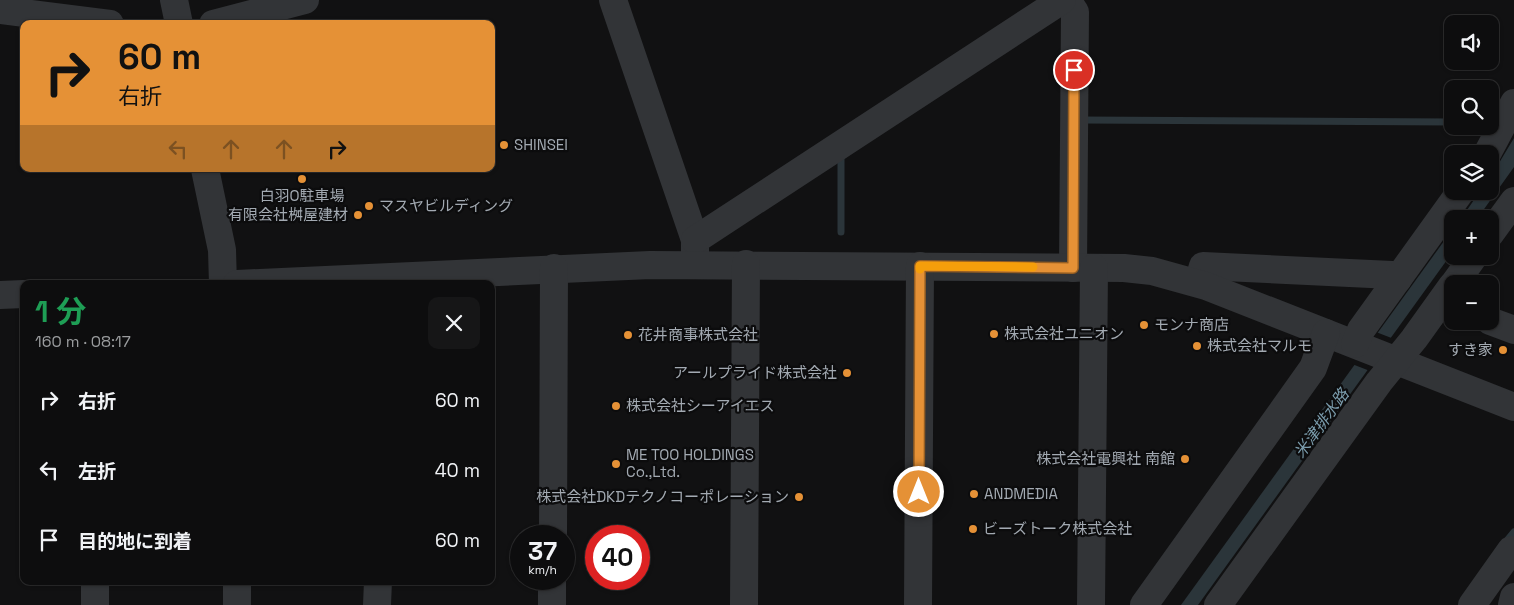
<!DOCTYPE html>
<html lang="ja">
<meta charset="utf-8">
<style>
:root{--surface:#0d0d0e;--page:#161617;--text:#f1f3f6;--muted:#9a9c9e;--line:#2d2d2e}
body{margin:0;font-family:"Space Grotesk","Noto Sans JP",sans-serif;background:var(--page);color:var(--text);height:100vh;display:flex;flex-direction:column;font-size:19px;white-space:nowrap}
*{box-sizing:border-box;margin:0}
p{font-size:16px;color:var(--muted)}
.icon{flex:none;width:28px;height:28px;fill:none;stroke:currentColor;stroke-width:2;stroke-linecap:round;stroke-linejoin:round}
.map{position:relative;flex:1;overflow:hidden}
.drawer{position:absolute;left:20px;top:280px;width:475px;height:305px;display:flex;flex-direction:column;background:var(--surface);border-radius:10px;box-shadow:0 1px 4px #0004,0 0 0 1px var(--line)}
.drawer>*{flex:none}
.banner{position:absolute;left:20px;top:20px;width:475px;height:152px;border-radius:10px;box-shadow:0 1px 4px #0004,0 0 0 1px var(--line);background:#e59136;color:#111;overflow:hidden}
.tools{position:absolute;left:1444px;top:15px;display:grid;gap:10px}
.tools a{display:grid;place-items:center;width:55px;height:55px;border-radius:10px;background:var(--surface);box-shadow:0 1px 4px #0004,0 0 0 1px var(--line);font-size:25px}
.speed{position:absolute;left:510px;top:525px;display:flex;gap:10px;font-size:25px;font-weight:700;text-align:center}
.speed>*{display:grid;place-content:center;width:65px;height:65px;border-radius:50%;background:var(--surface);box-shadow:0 1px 4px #0004,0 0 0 1px var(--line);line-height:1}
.speed small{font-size:12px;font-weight:400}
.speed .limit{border:8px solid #d22;background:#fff;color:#111}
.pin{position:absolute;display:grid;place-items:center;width:42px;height:42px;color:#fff;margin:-21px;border:2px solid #fff;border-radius:50%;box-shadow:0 1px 5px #0007}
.me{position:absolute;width:55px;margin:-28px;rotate:0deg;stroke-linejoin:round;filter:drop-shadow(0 0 4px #0008)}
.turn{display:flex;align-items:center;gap:18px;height:105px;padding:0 15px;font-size:22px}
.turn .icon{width:65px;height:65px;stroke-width:2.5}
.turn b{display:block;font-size:35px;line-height:42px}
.lanes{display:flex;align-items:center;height:48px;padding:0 15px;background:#0003;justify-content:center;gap:25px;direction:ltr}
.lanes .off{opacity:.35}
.round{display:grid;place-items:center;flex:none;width:52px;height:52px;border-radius:10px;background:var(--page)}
.headline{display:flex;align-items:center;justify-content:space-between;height:85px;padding:0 15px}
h1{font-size:30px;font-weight:700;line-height:38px;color:#1e9e55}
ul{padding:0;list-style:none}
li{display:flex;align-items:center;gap:15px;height:70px;padding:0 15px}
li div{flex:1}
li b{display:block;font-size:19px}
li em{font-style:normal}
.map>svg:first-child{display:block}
</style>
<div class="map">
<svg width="1514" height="605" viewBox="0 0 1514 605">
<rect width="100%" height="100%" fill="#111112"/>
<g fill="#2b353a">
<polygon points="1514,138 1514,167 1477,219 1461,219 1480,191 1490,191 1490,178"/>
<polygon points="1452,230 1452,253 1198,605 1181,605"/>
</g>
<polygon fill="#111112" points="1376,332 1394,339 1370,371 1352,364"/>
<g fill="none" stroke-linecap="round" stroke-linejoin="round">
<g stroke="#2b353a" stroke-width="7">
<polyline points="1081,120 1452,122"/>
<polyline points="841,232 841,157 845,154"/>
<polyline points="1505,543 1514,532"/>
</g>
<g stroke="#323437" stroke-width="28">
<polyline points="174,0 179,24"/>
<polyline points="613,0 695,240 695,258"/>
<polyline points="1067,0 1075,12 1073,268"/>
<polyline points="0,10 110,24"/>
<polyline points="213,24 305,0"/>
<polyline points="1487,154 1514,103"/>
<polyline points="205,169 222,250 223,284"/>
<polyline points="1490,234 1514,201"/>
<polyline points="695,240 1062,0"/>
<polyline points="1198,283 1203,266 1392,275 1398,279"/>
<polyline points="237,284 650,265 1124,268 1152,271 1206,286 1514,407"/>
<polyline points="1454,284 1474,256"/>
<polyline points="0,295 24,294"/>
<polyline points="1490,321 1514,330"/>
<polyline points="1355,344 1361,330 1461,191"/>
<polyline points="553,536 554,268"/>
<polyline points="95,605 95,581"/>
<polyline points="237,605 237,581"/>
<polyline points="377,605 378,581"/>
<polyline points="552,605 552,579"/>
<polyline points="744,605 746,264"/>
<polyline points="918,605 920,266"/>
<polyline points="1091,605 1094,268"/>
<polyline points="1144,605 1313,368 1326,333"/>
<polyline points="1218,605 1379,382 1414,339 1452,286"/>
<polyline points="1472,605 1511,550 1514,551"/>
<polyline points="1512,605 1514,597"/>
</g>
</g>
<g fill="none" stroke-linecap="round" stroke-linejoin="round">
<g stroke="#955e23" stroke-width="12">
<polyline id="route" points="919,492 920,266 1073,268 1074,70"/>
</g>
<use href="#route" stroke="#e59136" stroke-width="9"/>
<polyline stroke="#f59e0b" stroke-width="9" points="920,269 920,266 927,266 1033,267"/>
</g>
<g fill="#e59136" stroke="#0c0c0d" stroke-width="2">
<circle cx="504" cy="145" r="5"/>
<circle cx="302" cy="179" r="5"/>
<circle cx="369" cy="206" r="5"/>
<circle cx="358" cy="215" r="5"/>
<circle cx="1144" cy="325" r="5"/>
<circle cx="994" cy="334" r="5"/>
<circle cx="628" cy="335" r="5"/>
<circle cx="1197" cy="346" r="5"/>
<circle cx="1503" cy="350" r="5"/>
<circle cx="847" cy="373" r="5"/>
<circle cx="616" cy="406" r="5"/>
<circle cx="1185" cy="459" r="5"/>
<circle cx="616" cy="464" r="5"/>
<circle cx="974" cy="494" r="5"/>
<circle cx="799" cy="497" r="5"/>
<circle cx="973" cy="529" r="5"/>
</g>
<g text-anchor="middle" stroke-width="4.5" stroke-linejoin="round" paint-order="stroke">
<g font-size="15" fill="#a3aab2" stroke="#0c0c0d" text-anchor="start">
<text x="514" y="150">SHINSEI</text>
<text x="302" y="201" text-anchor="middle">白羽O駐車場</text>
<text x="379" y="211">マスヤビルディング</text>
<text x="348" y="220" text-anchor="end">有限会社桝屋建材</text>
<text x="1154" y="330">モンナ商店</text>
<text x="1004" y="339">株式会社ユニオン</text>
<text x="638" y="340">花井商事株式会社</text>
<text x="1207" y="351">株式会社マルモ</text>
<text x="1493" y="355" text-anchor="end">すき家</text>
<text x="837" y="378" text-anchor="end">アールプライド株式会社</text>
<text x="626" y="411">株式会社シーアイエス</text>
<text x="626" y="460">ME TOO HOLDINGS<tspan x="626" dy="17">Co.,Ltd.</tspan></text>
<text x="1175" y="464" text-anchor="end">株式会社電興社 南館</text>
<text x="984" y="499">ANDMEDIA</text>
<text x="789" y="502" text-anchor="end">株式会社DKDテクノコーポレーション</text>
<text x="983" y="534">ビーズトーク株式会社</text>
</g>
<g font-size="16" font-style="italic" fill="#7b9cac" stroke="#0c0c0d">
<text transform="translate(1321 423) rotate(-54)" y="6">米津排水路</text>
</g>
</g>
</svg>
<div class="tools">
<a><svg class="icon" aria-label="sound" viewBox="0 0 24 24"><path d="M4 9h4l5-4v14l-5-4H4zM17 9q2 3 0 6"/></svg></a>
<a><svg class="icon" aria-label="search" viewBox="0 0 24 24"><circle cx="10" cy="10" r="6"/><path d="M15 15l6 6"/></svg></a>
<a><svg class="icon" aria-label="layers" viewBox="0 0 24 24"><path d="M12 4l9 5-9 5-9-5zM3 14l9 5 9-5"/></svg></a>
<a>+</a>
<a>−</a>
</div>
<div class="speed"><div>37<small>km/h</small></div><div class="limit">40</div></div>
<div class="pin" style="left:1074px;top:70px;background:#d93025"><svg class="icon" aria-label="arrive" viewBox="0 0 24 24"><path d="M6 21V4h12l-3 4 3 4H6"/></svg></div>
<svg class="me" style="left:919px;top:492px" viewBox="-20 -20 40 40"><circle r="17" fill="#e59136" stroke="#fff" stroke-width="3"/><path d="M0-11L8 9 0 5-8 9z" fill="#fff"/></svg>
<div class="banner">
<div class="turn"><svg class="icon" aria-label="right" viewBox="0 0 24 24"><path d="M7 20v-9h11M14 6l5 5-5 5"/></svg><div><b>60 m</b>右折</div></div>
<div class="lanes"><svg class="icon off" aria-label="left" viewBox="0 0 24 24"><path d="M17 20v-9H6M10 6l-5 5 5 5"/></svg><svg class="icon off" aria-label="ahead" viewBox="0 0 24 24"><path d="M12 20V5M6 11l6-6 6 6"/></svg><svg class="icon off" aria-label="ahead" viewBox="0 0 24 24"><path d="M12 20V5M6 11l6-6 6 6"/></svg><svg class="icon" aria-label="right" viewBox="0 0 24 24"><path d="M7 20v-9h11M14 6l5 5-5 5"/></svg></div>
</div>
<section class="drawer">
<div class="headline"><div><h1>1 分</h1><p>160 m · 08:17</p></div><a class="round"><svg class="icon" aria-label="close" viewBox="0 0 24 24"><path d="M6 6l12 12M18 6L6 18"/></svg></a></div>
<ul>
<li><svg class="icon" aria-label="right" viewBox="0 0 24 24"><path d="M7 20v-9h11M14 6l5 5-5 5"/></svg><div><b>右折</b></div><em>60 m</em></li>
<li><svg class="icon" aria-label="left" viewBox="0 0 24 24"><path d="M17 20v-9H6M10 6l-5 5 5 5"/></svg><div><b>左折</b></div><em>40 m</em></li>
<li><svg class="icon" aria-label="arrive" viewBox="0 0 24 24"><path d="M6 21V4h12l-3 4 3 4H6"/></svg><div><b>目的地に到着</b></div><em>60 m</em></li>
</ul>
</section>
</div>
